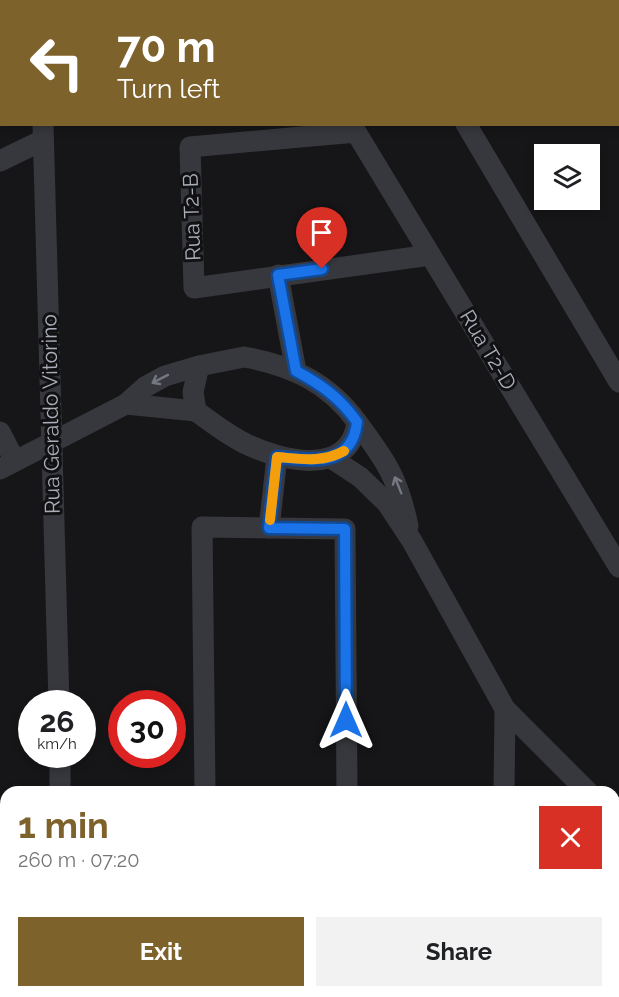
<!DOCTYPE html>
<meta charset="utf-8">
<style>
:root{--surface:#fff;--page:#f2f2f2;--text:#202124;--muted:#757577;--accent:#7e622b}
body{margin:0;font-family:Raleway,sans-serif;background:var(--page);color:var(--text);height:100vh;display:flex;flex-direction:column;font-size:22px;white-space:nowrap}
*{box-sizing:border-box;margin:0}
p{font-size:20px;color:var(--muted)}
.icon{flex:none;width:33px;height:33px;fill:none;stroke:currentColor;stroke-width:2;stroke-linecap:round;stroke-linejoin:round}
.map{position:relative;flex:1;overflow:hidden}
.sheet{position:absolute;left:0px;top:786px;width:620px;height:212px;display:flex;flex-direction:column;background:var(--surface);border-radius:18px 18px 0 0;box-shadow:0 3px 9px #0003}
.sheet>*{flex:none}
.top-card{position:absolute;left:0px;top:0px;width:620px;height:126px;box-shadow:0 3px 9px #0003;background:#7e622b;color:#fff;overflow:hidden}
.fabs{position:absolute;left:534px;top:144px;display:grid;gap:12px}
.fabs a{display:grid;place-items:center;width:66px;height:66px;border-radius:0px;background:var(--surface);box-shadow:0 3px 9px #0003;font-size:30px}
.speed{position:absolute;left:18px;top:690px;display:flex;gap:12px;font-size:30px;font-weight:700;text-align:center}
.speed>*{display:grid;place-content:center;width:78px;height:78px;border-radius:50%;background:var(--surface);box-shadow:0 3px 9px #0003;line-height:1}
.speed small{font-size:15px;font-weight:400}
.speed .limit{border:9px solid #d22;background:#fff;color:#111}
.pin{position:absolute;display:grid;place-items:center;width:51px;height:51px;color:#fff;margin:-62px -26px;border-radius:50% 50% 50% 0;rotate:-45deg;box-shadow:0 0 6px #0007}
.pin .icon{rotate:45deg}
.me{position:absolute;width:66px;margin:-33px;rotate:0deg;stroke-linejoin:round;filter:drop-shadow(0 0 4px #0008)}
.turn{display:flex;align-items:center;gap:21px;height:126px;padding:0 18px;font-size:27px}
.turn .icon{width:78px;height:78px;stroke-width:2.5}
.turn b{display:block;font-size:42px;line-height:51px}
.round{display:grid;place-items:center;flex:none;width:63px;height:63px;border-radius:0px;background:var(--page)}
.head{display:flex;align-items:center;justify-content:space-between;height:102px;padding:0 18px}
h1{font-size:36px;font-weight:700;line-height:45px;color:var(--accent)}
.primary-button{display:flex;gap:12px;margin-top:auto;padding:12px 18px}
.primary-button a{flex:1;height:69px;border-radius:0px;background:var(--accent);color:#fff;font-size:24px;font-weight:700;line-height:69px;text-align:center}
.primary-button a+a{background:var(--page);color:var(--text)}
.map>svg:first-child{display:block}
</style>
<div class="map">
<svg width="619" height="997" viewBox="0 0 619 997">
<rect width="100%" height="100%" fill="#161618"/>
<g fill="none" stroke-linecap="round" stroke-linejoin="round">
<g stroke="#37383d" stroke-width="21">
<polyline points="42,0 42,2"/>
<polyline points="43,124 59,704"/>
<polyline points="466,124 619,382"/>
<polyline points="0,161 43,140"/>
<polyline points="430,255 194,288 190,147 356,132 619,567"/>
<polyline points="278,275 296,371"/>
<path d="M244,357C291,365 329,383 357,422C350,478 282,461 246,444C228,435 212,423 196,411L193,392L199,366Z"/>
<polyline points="126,404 196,411"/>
<path d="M357,422C386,461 398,478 408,526"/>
<polyline points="0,432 15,461"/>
<polyline points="331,458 360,477 387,503 412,541 505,709 588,792"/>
<polyline points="0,469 126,404 145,387 165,376 199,366"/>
<polyline points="269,528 277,457"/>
<polyline points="60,754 60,792"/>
<polyline points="205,792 202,527 345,529 347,792"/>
<polyline points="504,792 505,709"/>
<polyline points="614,808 619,812"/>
<polyline points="63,992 63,997"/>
<polyline points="207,992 207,997"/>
<polyline points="348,992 348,997"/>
<polyline points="502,992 502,997"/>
<polyline points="539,992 559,997"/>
</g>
<g stroke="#53555c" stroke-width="33">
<polyline points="530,0 533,2"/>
<polyline points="563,0 564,2"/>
<polyline points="618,96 619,97"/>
</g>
</g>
<defs><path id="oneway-shaft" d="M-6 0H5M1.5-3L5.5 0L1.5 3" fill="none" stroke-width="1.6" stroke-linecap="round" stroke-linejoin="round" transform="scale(1.5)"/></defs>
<g stroke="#757881">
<use href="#oneway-shaft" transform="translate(160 379) rotate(153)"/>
<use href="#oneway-shaft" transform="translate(398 485) rotate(-112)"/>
</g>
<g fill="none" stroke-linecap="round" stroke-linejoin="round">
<g stroke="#114b97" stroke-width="15">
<path id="route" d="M322,269L278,275L296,371C322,385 340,398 357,422C352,468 312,460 277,457L269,528L345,529L346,720"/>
</g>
<use href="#route" stroke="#1a73e8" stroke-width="10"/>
<path stroke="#f59e0b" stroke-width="10" d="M270,520L277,457C302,459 322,463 344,451"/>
</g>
<g text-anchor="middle" stroke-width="6" stroke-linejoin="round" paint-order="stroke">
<g font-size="21" fill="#a8adb8" stroke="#111113">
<text transform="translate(192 217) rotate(-92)" y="7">Rua T2-B</text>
<text transform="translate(488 350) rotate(59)" y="7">Rua T2-D</text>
<text transform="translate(51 414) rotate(-91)" y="7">Rua Geraldo Vitorino</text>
</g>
</g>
</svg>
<div class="fabs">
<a><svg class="icon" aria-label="layers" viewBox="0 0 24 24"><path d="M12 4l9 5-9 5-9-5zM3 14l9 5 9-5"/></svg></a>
</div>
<div class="speed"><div>26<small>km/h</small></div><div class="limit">30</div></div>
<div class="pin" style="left:322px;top:269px;background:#d93025"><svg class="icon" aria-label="arrive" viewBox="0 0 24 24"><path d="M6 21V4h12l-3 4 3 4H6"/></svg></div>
<svg class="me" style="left:346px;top:720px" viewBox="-20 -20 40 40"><path d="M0-17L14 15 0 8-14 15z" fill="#1a73e8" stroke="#fff" stroke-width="4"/></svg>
<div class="top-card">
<div class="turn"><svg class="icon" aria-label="left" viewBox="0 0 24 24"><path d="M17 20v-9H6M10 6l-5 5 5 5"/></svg><div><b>70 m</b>Turn left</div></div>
</div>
<section class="sheet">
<div class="head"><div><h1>1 min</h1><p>260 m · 07:20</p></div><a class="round" style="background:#d93025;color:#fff"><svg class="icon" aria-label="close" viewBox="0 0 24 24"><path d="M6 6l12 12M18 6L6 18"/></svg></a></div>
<div class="primary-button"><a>Exit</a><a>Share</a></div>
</section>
</div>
